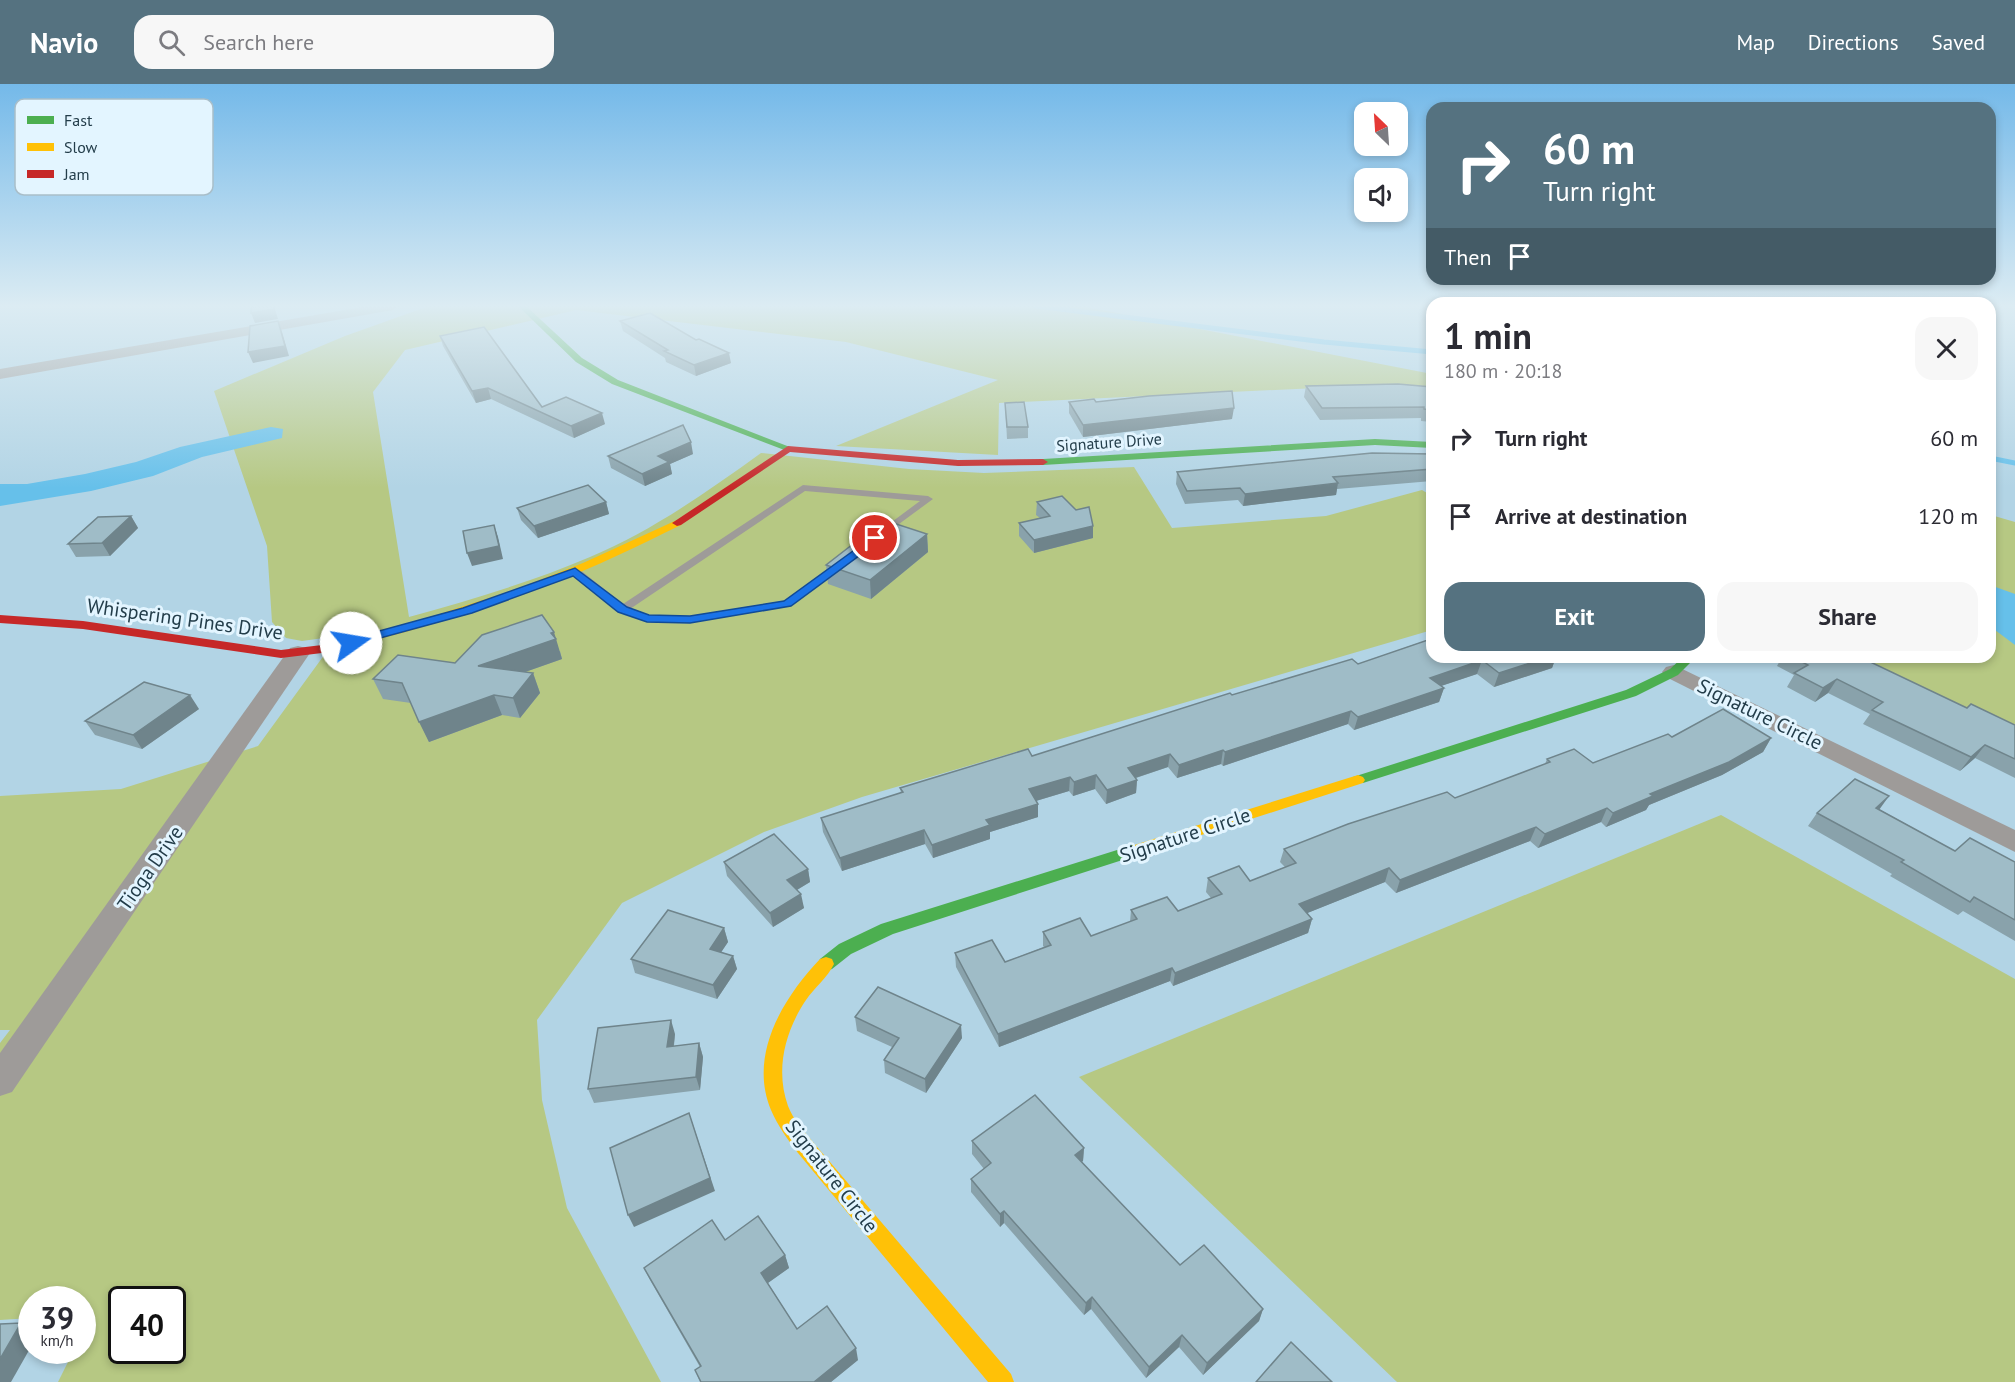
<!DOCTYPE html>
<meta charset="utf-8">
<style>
:root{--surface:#fff;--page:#f7f7f7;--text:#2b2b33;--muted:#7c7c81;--accent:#557280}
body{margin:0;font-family:"PT Sans",sans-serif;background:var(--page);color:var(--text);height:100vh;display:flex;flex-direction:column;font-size:22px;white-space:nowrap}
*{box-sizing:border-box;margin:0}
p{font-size:20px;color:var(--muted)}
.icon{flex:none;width:33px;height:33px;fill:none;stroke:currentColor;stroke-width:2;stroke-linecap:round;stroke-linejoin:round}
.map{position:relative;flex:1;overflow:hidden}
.details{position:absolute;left:1426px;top:213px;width:570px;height:366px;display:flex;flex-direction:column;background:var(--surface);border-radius:18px;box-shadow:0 3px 9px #0003}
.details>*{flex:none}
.guide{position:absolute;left:1426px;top:18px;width:570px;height:183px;border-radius:18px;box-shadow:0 3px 9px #0003;background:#557280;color:#fff;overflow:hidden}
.needle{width:39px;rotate:335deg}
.tools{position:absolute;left:1354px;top:18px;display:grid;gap:12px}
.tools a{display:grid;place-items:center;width:54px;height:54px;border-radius:12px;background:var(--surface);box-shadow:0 3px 9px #0003;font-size:30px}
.speed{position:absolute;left:18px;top:1202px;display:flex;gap:12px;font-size:30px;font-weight:700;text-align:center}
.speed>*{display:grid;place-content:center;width:78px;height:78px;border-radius:50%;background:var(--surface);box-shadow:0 3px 9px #0003;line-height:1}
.speed small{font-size:15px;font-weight:400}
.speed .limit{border:3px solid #111;border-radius:9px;background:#fff;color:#111}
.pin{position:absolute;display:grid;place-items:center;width:51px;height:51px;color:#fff;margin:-26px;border:3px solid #fff;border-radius:50%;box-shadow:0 2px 6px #0007}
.me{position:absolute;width:66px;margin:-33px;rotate:77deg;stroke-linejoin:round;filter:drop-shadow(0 0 4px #0008)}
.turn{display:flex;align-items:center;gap:21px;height:126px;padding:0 18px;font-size:27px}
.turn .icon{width:78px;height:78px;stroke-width:2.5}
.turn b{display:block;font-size:42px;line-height:51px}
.then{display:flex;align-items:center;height:57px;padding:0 18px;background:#0003;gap:12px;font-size:22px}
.round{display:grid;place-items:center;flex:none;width:63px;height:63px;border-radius:18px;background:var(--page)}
.overview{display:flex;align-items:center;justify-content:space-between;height:102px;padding:0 18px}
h1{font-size:36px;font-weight:800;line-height:45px}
.action{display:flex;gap:12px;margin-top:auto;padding:12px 18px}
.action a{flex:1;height:69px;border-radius:18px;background:var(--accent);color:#fff;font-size:24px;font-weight:800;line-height:69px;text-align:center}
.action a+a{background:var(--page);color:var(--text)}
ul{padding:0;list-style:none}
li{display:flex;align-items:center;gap:18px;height:78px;padding:0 18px}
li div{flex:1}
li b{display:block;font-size:22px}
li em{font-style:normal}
header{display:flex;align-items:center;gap:36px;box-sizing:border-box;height:84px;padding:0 30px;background:var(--accent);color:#fff}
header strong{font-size:28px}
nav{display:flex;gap:33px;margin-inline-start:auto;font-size:21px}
.search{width:420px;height:54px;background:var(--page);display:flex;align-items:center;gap:15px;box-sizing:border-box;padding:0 21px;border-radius:18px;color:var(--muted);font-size:22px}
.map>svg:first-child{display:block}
</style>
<header>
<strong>Navio</strong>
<div class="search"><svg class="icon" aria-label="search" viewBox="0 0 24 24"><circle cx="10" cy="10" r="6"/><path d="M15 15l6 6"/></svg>Search here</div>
<nav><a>Map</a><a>Directions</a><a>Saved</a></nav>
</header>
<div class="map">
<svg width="2015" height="1298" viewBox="0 0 2015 1298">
<rect width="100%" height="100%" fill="#b2d4e5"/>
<g fill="#b6c883" fill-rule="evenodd">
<path d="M429,222H1081L1432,290V310L1380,301L999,319L998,371L836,362L998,296L846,258L576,226L405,266L373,308L409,533C470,516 532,498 590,473C652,447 707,408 761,369L909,385L984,389L1134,383L1172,444L1326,432L1422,406L1432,412V546L862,713L764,748L622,819L537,936L542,1016L567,1124L661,1298H58L74,1266H82L83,1248L91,1230L83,1231L82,1215H32L31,1234L0,1236V959L10,946H0V712L121,705L258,662L338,552L302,557L286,554L272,538L267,462L214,307L345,252ZM122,1215H172V1266H122Z"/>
<polygon points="1991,431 2015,438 2015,657 1832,573 1990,573"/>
<polygon points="1721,731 2015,895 2015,1298 1397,1298 1079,993"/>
</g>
<g fill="#66c0ea">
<polygon points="271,343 283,345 282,354 202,373 153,392 91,407 0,422 0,400 27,400 85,390 136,378 180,363"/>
<polygon points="1990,501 2015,510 2015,561 1991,543"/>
</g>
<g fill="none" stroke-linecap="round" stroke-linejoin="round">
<g stroke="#66c0ea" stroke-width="5">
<polyline points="1036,222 1324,258 1432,268"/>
<polyline points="1990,374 2015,379"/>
</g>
<polygon fill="#9e9b99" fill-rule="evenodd" points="803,401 928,412 933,415 884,451 881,450 881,446 920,417 805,407 630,525 649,532 690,532 784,517 834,480 842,480 842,484 791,522 690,538 668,539 647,538 620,528 570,487 575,484 579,485 623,520"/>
<g fill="#9e9b99" fill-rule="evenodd">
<polygon points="368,222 400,222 393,226 0,295 0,285"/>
<polygon points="298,562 306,564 310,569 12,1008 0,1012 0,969 290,564"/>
<polygon points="1674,581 2015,746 2015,768 1666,593 1662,588 1666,583"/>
</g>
<g fill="#4caf50" fill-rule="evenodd">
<polygon points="518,222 526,222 582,274 618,296 795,365 787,367 612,300 576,278"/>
<polygon points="1375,355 1432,358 1432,364 1375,361 1043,381 1038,378 1043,375"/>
<polygon points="1683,573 1696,573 1678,591 1636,612 1363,699 1353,699 1351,696 1353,693 1626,606 1670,585"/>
<polygon points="1133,761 1138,763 1141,767 1138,771 893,850 851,870 832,885 826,887 820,885 818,880 820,875 839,860 881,840"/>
</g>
<g fill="#ffc107" fill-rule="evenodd">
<path d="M677,436L682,439L681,441C638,462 595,483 551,500C485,526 416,546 348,563L342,559L344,556L430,533L514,506L583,479Z"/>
<polygon points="1358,691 1363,693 1365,696 1363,699 1133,773 1128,771 1125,767 1128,763"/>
<path d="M826,873L832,875L834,880C828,893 814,904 806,916C785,947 775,986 788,1022C793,1035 803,1046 812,1057L1011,1290L1014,1298H988L798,1069C788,1056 778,1042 771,1026C748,971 783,914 820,875Z"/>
</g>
<g fill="#c62828" fill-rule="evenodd">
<polygon points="788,362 958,376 1043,375 1048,378 1043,381 958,382 790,368 681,441 677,442 672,439"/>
<polygon points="0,531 83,537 281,566 322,561 348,555 354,559 352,562 322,569 281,574 83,545 0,539"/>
</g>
</g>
<g fill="#89a2ab">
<polygon points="620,237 696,256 731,279 696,292 666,278 665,274 623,247"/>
<polygon points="440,252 542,323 605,340 574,354 491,315 476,319 443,262"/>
<polygon points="1306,302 1432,303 1432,338 1421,337 1421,334 1320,336 1304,313"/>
<polygon points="1069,318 1096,318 1232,335 1083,353 1069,329"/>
<polygon points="1005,319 1028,343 1028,354 1007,355"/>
<polygon points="693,370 670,380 672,390 645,402 611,384 608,372"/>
<polygon points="1432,370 1432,397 1337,405 1336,411 1243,422 1238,416 1185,420 1176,400 1177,388"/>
<polygon points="606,418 609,430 538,454 521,436 517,424"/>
<polygon points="1037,418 1076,426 1093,454 1034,469 1019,452 1019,439 1040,434 1036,431"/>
<polygon points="131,432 138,444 110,472 76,473 68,460"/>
<polygon points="927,450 928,468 871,515 828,500 826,481"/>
<polygon points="1432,551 1432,573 1556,573 1552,584 1494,603 1477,590 1441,602 1444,604 1439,618 1354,646 1348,640 1223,682 1221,680 1177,694 1168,683 1136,694 1137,696 1136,709 1106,720 1095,705 1073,712 1069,707 1036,717 1038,733 990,748 990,755 933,774 925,760 842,787 823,748 821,734 901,709 900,704 1032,672 1232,611 1358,580 1427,556 1428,552"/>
<polygon points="560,567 562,575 525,588 533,589 540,609 520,634 502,631 429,658 411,619 383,615 373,595 455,579"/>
<polygon points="1782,573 1860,573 1967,624 2015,641 2015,694 1975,674 1960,687 1863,640 1870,630 1828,609 1815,618 1787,603 1794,591 1777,582"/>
<polygon points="199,625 142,665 95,651 85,637"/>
<polygon points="1672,653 1771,654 1763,668 1722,691 1649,721 1646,726 1606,743 1601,738 1538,764 1530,757 1396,809 1385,798 1307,829 1312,835 1308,849 1173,902 1170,897 999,963 956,883 955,869 1005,878 1044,863 1043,862 1043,848 1091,852 1130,838 1131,826 1178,827 1211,814 1206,808 1208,794 1250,797 1285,783 1280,778 1284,765 1455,714 1545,680 1547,675 1593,679"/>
<polygon points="1879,725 1955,767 2015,778 2015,857 1963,827 1958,831 1890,792 1892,790 1808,742 1817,729"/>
<polygon points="724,778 808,785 810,798 797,806 804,824 773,843 727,792"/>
<polygon points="724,844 728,858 721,868 733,872 737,885 717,915 635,889 631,875"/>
<polygon points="855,933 962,954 926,1009 885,989 884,976 892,963 857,947"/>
<polygon points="675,950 674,962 699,959 703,973 700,1006 594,1019 588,1005"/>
<polygon points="972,1057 1084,1064 1083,1077 1081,1078 1180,1181 1263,1225 1259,1237 1203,1291 1179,1263 1146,1294 1091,1225 1084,1231 1004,1139 1000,1143 971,1108 971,1095 984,1085 972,1070"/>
<polygon points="725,1156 785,1171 789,1184 768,1199 797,1245 858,1276 831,1298 700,1298 695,1286 700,1283 650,1196 644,1184"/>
</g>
<g fill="#6f848b">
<polygon points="274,222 278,235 255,239 251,229"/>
<polygon points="278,237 282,248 289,272 253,279 248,268"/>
<polygon points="729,269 731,279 696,292 694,281"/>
<polygon points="488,304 491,315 476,319 472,307"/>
<polygon points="1234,324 1232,335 1083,353 1083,341"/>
<polygon points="602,329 605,340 574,354 571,342"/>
<polygon points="691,358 693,370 670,380 672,390 645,402 642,390 658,372"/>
<polygon points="1338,399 1336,411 1243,422 1245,410"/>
<polygon points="606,418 609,430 538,454 534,442"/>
<polygon points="131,432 138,444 110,472 102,459"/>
<polygon points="494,441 498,453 503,475 472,482 467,469"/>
<polygon points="1093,442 1093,454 1034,469 1034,456"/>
<polygon points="927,450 928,468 871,515 870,496"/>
<polygon points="554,548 562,575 485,602 478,582"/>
<polygon points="1549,573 1556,573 1552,584 1494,603 1499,589"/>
<polygon points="1482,576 1477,590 1426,607 1430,594"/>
<polygon points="533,589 540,609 520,634 513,614"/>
<polygon points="1837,595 1828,609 1815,618 1823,604"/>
<polygon points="1444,604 1439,618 1354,646 1358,633"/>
<polygon points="190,611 199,625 142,665 133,651"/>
<polygon points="494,611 502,631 429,658 419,638"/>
<polygon points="1351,627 1348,640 1223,682 1225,668"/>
<polygon points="1771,654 1763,668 1722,691 1649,721 1646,726 1606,743 1613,729 1650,710"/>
<polygon points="1985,661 1975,674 1960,687 1971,673"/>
<polygon points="1223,666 1221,680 1177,694 1179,681"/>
<polygon points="1170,670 1168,683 1126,697 1128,684"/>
<polygon points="1096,691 1095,705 1073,712 1074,698"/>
<polygon points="1070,693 1069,707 1029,719 1029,705"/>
<polygon points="1137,696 1136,709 1106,720 1107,706"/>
<polygon points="1889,712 1879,726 1876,724"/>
<polygon points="1038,720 1038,733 990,748 990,755 933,774 932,761 986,736"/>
<polygon points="1607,724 1601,738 1538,764 1545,750"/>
<polygon points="1536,743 1530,757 1396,809 1400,796"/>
<polygon points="924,746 925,760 842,787 840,774"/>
<polygon points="1389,784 1385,798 1295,834 1299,820"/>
<polygon points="808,785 810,798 790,810 787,796"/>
<polygon points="801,810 804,824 773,843 770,829"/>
<polygon points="1312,835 1308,849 1173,902 1175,889"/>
<polygon points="724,844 728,858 714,879 710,865"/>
<polygon points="733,872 737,885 717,915 713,901"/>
<polygon points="1172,884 1170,897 999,963 998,950"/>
<polygon points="671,936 675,950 672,976 667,963"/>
<polygon points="961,941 962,954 926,1009 925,995"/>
<polygon points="699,959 703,973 700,1006 696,993"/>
<polygon points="689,1029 715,1107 634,1143 628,1131"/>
<polygon points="1084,1064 1083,1077 1074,1084 1075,1071"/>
<polygon points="1004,1127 1004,1139 1000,1143 1000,1130"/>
<polygon points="785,1171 789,1184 765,1201 761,1189"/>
<polygon points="1092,1213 1091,1225 1084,1231 1086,1219"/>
<polygon points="1263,1225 1259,1237 1203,1291 1207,1279"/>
<polygon points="21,1239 32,1246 32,1261 11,1298 0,1298 0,1275"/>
<polygon points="1182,1251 1179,1263 1146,1294 1149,1283"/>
<polygon points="856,1264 858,1276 831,1298 814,1298"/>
</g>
<g fill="#9fbcc7" stroke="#6f848b" stroke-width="1.5">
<polygon points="251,222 273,222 274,225 251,229"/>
<polygon points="650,229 696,256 699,255 729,269 694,281 664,267 668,266 620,237"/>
<polygon points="278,237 285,262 248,268 250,242"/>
<polygon points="484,243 542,323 566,313 602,329 571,342 488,304 472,307 440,252"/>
<polygon points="1398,300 1432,303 1432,326 1424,325 1424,323 1322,324 1306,302"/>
<polygon points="1232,307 1234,324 1083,341 1069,318 1094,315 1096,318 1149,312"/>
<polygon points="1024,318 1028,343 1007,343 1005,319"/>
<polygon points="683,341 691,358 658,372 669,378 642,390 608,372"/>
<polygon points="1372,369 1432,370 1432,385 1333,393 1338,399 1245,410 1240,404 1187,407 1177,388"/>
<polygon points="588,401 606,418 534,442 517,424"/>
<polygon points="1062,412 1076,426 1089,423 1093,442 1034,456 1019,439 1050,432 1037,418"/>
<polygon points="131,432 102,459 68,460 98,433"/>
<polygon points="884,436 927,450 870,496 826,481"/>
<polygon points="494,441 499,462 467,469 463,447"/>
<polygon points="542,531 554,548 551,549 556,555 478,582 533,589 513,614 494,611 419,638 402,599 373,595 398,571 455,579 482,551"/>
<polygon points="1432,551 1432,573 1549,573 1499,589 1482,576 1430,594 1444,604 1358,633 1351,627 1225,668 1223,666 1179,681 1170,670 1128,684 1137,696 1107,706 1096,691 1074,698 1070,693 1029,705 1038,720 986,736 990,741 932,761 924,746 840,774 821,734 903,708 900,704 1028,665 1032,672 1230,609 1232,611 1352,575 1358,580 1431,555 1428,552"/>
<polygon points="1792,573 1860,573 1967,624 1971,620 2015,641 2015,675 1985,661 1971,673 1872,626 1883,618 1837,595 1823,604 1794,589 1808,581"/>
<polygon points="144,598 190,611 133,651 85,637"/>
<polygon points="1723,625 1771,654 1729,678 1650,710 1653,712 1613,729 1607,724 1545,750 1536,743 1400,796 1389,784 1299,820 1312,835 1175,889 1172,884 998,950 955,869 992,856 1005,878 1051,861 1043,848 1080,834 1091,852 1137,835 1131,826 1167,813 1178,827 1222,810 1208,794 1239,782 1250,797 1296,779 1284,765 1348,740 1447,708 1455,714 1550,678 1547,675 1574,665 1593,679 1668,650 1672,653"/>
<polygon points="1855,695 1889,712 1876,724 1955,767 1970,754 2015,778 2015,836 1974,813 1970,818 1901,778 1904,776 1817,729"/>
<polygon points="774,750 808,785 787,796 801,810 770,829 724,778"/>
<polygon points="668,826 724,844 710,865 733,872 713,901 631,875"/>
<polygon points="878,903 961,941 925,995 884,976 899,954 855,933"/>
<polygon points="671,936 667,963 699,959 696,993 588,1005 598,944"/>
<polygon points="1035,1011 1084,1064 1075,1071 1180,1181 1204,1161 1263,1225 1207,1279 1182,1251 1149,1283 1092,1213 1086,1219 1004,1127 1000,1130 971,1095 991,1079 972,1057"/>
<polygon points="689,1029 710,1094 628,1131 610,1064"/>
<polygon points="758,1132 785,1171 761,1189 797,1245 827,1222 856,1264 814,1298 701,1298 695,1286 701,1282 644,1184 712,1136 725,1156"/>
<polygon points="21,1239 0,1275 0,1240"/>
<polygon points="1291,1258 1332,1298 1256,1298"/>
</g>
<linearGradient id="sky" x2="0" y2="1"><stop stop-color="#74b9e9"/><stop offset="0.55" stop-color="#dcecf3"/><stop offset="1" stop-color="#dcecf3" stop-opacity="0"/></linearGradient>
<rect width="2015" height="404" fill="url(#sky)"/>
<polygon fill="#1a73e8" stroke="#114b97" stroke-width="1.5" points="875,451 879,452 879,457 791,522 690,539 647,538 618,528 573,492 472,529 351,562 345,559 346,556 463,524 575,484 627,523 649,531 690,532 784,517"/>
<g text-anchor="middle" stroke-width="6" stroke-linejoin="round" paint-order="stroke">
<g font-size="16" fill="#233d4a" stroke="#e3f5ff">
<text transform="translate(1109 358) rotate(-4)" y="6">Signature Drive</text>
</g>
<g font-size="20" fill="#233d4a" stroke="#e3f5ff">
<text transform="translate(185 535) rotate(8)" y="7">Whispering Pines Drive</text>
<text transform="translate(1760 630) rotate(26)" y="7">Signature Circle</text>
<text transform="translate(1185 751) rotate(-18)" y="7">Signature Circle</text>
<text transform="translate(150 784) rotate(-55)" y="7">Tioga Drive</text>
<text transform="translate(832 1092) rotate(52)" y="7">Signature Circle</text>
</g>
</g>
<rect x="15" y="15" width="198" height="96" rx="9" fill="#e3f5ff" stroke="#a9bec9" stroke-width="1.5"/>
<rect x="27" y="32" width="27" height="8" fill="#4caf50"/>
<rect x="27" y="59" width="27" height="8" fill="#ffc107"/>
<rect x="27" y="86" width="27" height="8" fill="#c62828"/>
<g font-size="16" fill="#233d4a">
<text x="64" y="42">Fast</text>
<text x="64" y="69">Slow</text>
<text x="64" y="96">Jam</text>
</g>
</svg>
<div class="tools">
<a><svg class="needle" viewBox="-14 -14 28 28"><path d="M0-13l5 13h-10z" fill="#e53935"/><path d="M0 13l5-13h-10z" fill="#7c7c81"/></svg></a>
<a><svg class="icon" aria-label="sound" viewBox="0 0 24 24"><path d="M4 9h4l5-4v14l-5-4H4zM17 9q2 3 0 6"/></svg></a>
</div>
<div class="speed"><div>39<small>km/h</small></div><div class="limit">40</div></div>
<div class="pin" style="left:875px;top:454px;background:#d93025"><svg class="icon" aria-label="arrive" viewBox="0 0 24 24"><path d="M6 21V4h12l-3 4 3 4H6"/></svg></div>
<svg class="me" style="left:351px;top:559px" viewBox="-20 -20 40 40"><circle r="19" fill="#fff"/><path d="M0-13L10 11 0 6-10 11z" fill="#1a73e8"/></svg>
<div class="guide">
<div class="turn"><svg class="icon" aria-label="right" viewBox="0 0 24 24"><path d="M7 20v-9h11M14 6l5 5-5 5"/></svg><div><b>60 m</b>Turn right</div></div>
<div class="then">Then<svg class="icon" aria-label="arrive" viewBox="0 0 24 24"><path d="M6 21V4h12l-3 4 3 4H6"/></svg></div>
</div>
<section class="details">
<div class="overview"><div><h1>1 min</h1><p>180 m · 20:18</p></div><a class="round"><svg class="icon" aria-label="close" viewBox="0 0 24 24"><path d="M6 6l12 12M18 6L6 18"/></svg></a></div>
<ul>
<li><svg class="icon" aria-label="right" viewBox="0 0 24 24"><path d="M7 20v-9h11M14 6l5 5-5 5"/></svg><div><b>Turn right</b></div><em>60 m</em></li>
<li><svg class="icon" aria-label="arrive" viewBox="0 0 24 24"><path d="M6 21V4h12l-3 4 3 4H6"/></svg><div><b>Arrive at destination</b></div><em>120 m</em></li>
</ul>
<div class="action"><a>Exit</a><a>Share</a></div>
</section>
</div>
